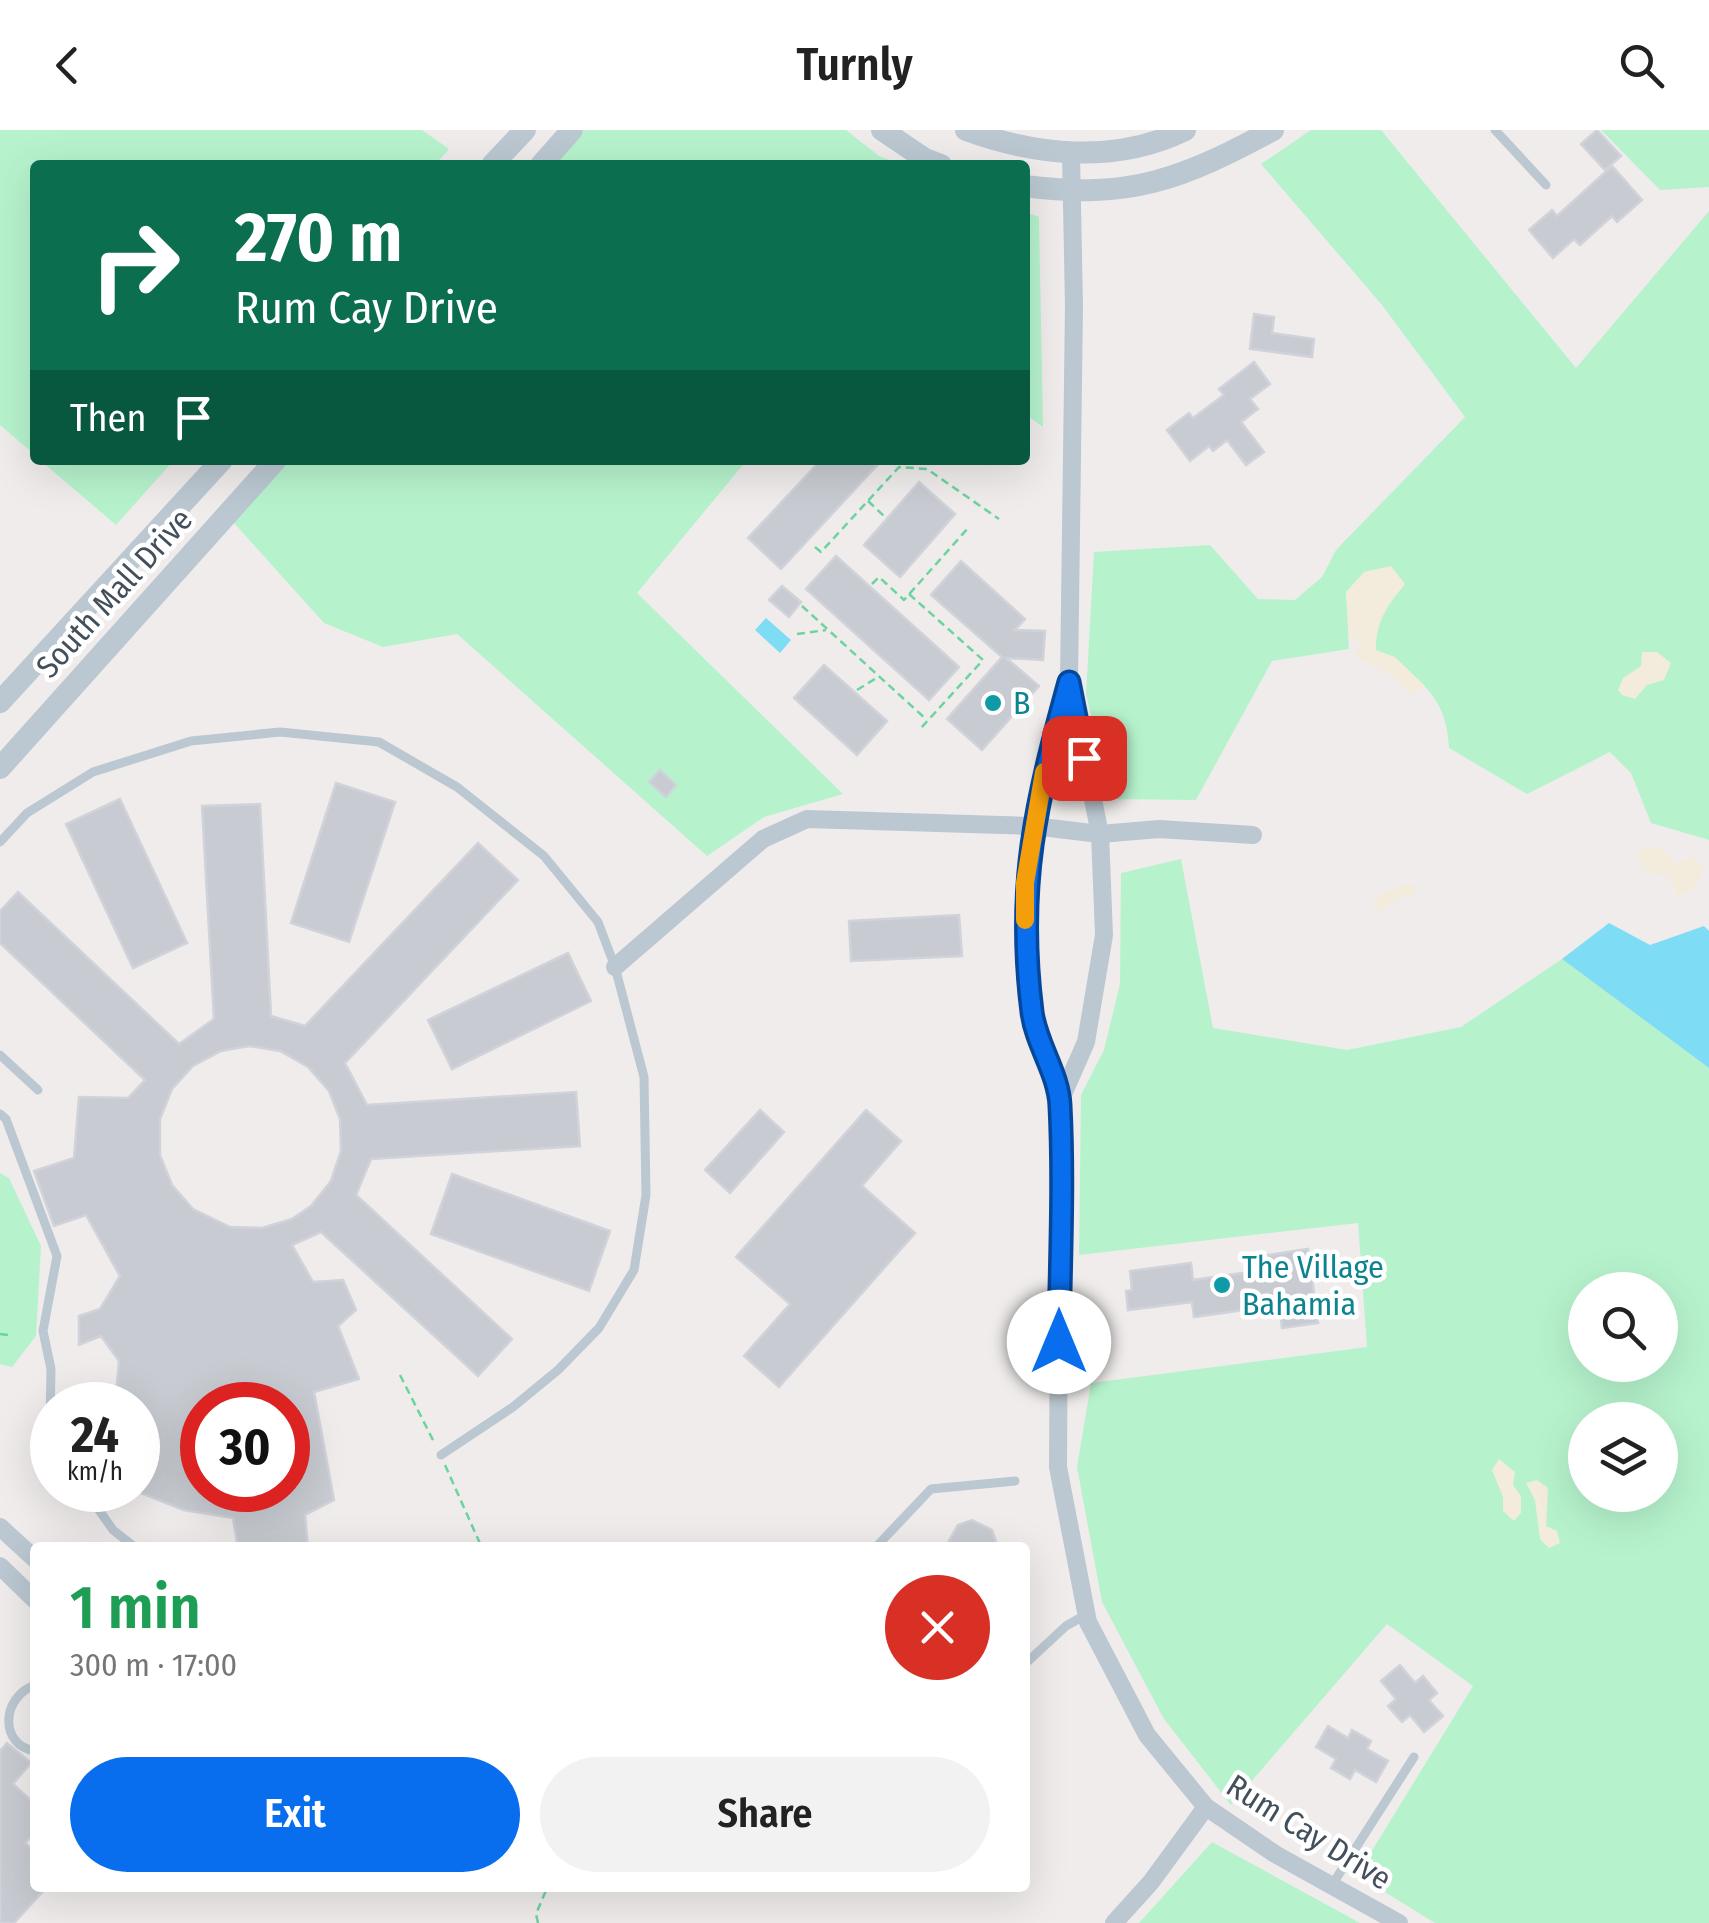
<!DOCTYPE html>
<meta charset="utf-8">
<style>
:root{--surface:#fff;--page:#f2f2f2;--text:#222;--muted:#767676;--accent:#086eee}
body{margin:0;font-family:"Fira Sans Condensed",sans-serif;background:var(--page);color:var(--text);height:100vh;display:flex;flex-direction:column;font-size:38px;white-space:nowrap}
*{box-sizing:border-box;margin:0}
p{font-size:32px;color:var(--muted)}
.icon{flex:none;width:55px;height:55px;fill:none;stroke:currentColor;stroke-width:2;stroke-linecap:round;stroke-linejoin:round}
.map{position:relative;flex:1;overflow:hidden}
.sheet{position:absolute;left:30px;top:1412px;width:1000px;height:350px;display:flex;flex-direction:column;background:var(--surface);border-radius:10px;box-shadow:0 10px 40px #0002}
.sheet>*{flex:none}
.banner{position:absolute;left:30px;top:30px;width:1000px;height:305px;border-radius:10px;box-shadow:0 10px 40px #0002;background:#0b6e4f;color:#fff;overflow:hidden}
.tools{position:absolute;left:1568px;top:1142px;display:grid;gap:20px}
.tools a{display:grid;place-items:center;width:110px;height:110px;border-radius:50%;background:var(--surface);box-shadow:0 10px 40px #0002;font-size:50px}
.speed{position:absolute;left:30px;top:1252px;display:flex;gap:20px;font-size:50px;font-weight:700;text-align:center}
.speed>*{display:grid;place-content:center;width:130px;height:130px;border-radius:50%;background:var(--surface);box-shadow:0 10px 40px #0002;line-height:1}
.speed small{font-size:25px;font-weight:400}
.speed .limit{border:15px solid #d22;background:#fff;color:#111}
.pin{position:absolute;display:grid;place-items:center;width:85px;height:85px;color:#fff;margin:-42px;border-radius:20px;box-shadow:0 5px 15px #0006}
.me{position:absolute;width:110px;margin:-55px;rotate:0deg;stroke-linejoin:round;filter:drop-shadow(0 0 8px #0008)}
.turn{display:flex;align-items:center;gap:35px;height:210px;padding:0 40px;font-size:45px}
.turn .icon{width:130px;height:130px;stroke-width:2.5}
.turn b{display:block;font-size:70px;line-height:85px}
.then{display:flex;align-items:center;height:95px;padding:0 40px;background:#0003;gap:20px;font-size:38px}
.round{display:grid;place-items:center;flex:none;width:105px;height:105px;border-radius:52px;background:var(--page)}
.overview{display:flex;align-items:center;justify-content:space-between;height:170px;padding:0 40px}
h1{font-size:60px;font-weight:600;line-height:75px;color:#1e9e55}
.cta{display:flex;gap:20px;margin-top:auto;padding:20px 40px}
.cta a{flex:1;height:115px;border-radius:60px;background:var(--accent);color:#fff;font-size:40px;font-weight:600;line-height:115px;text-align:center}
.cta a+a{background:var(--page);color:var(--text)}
header{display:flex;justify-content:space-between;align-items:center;height:130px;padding:0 40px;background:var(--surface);font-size:45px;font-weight:600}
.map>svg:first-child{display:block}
</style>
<header><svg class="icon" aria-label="back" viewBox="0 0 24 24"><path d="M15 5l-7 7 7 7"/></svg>Turnly<svg class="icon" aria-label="search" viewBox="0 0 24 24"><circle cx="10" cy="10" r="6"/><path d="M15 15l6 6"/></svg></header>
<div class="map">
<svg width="1709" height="1793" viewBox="0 0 1709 1793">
<rect width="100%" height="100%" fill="#f0ecec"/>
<g fill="#b6f3cd" fill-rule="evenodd">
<polygon points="0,0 422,0 449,19 435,35 35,35 35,325 0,295"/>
<polygon points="584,0 846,0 879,26 902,35 552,35"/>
<path d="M1311,0H1381L1576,238L1709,81V710L1651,693L1631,643L1610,622L1527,664L1449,618C1447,565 1418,547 1376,521C1375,492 1387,476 1405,454L1346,461L1349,519L1272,531L1196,670L1111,669L1086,564L1094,422L1210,415L1258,469L1295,470L1322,447L1336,420L1465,287L1382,175L1261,34Z"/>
<polygon points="1601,0 1709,0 1709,57 1660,60"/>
<polygon points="1025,82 1039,87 1043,297 1025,284"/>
<polygon points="40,330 174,330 116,395"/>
<polygon points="289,330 747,330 637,463 843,664 764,687 707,726 457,504 383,517 324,493 233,392"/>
<path d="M1181,729L1213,898L1347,920L1461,897L1562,829L1709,938V1793H1435L1357,1745L1473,1556L1387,1494L1231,1675L1164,1589L1102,1472L1077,1337L1091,1253L1367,1217L1358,1093L1079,1125L1081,965L1104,920L1120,854L1121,743ZM1585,1160H1660V1235H1585ZM1585,1290H1660V1365H1585Z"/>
<polygon points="0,1043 9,1048 41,1116 36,1206 12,1237 0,1234"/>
<polygon points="1212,1712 1360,1793 1139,1793"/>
</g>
<g fill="#f3ebdb">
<path d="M1391,436L1405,454C1387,475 1375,492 1376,520L1395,527L1425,556L1412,565L1394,547L1354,525L1361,515L1349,506L1346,462L1364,442Z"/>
<polygon points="1642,522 1657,522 1671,533 1664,550 1647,555 1635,569 1622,565 1618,560 1623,548 1641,536"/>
<polygon points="1642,717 1661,718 1676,733 1693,727 1704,737 1696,756 1678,766 1668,746 1649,743 1636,727"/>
<polygon points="1409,753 1415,757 1412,766 1398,767 1382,782 1372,776 1378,765"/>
<polygon points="1499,1329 1515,1342 1513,1355 1521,1366 1521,1383 1514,1391 1503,1381 1503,1367 1492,1340"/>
<polygon points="1537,1350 1548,1358 1546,1396 1557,1401 1560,1413 1549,1418 1540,1409 1535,1370 1526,1353"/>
</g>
<g fill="#7edcf4">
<polygon points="766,488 791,510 780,523 755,500"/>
<polygon points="1609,793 1650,815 1704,796 1709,801 1709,938 1562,829"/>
</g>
<g fill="#c8ccd2" stroke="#d0d3d9" stroke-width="2.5" fill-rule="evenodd">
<polygon points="1597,0 1621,26 1605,40 1581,14"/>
<polygon points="1612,36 1642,70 1617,92 1612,86 1580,115 1574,109 1553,128 1529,100 1552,80 1557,86"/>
<polygon points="1254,184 1274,187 1272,203 1314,209 1312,227 1250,219"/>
<polygon points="1254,232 1270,254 1250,269 1258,279 1241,292 1264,322 1246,335 1227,310 1213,321 1209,316 1190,331 1167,300 1189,283 1193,288 1224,265 1219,259"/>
<polygon points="821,330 882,330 781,439 748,408"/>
<polygon points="919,352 955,384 900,447 864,415"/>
<polygon points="836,426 959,537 929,570 806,459"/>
<polygon points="961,431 1025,489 1015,500 1045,501 1043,530 1006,528 1039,556 982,620 947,589 1002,527 931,465"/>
<polygon points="782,456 801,472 789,487 769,470"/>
<polygon points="824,535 887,591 857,625 794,568"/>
<polygon points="660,640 676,655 666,667 649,652"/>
<polygon points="336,653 395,672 349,812 291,793"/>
<polygon points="120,669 187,813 133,838 66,694"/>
<path d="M260,674L271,886L305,896L478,713L518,750L345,933L367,975L576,962L580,1016L371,1029L356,1065L512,1209L478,1246L321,1102L292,1115L313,1152L343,1150L356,1180L338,1196L359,1249L314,1262L334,1370L305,1385L308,1418H238L233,1388L184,1380L138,1362V1275H110L117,1253L119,1231L101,1206L79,1215V1186L100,1179L120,1146L86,1085L54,1096L34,1041L74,1028L79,967L128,968L145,950L0,813V781L18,762L179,914L214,889L202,676ZM249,916L280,921L308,937L329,961L340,989L341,1021L331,1051L311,1076L292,1089L262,1098L230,1097L193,1079L172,1055L160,1025V989L172,959L193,936L221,921ZM202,1275H288V1360H202Z"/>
<polygon points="959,785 962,826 851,831 849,791"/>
<polygon points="568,823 591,871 452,939 428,890"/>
<polygon points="760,980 784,1002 730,1063 705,1040"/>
<polygon points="866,980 901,1011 862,1056 915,1103 779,1257 744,1226 790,1174 736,1127"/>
<polygon points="452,1044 610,1101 589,1161 431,1104"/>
<polygon points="1308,1119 1318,1193 1282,1198 1279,1175 1194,1187 1192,1172 1128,1180 1126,1161 1132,1160 1130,1141 1191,1133 1193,1150 1263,1140 1261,1126"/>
<polygon points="972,1390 992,1400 998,1418 945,1418 958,1395"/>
<polygon points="1400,1535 1415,1553 1423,1546 1437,1563 1429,1570 1443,1586 1424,1602 1410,1585 1402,1592 1388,1576 1396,1569 1381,1551"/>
<polygon points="1328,1596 1348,1608 1352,1600 1371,1611 1367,1619 1388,1631 1376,1652 1355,1640 1350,1649 1331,1638 1336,1629 1316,1617"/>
<polygon points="7,1613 31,1633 13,1654 35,1674 35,1702 25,1713 35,1722 35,1758 46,1758 14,1793 0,1793 0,1621"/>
</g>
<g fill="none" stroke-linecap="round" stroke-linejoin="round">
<g stroke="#6bd49f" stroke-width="2.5" stroke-dasharray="8 5" stroke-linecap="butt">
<polyline points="868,371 885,387"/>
<polyline points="815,417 821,422 899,337 927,339 999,389"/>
<polyline points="872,454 879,447 904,470 969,397"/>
<polyline points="909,464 983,530 921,598"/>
<polyline points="802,476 927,590"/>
<polyline points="797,504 826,500"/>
<polyline points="857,560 878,547"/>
<polyline points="0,1204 8,1205"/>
<polyline points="400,1245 435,1314"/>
<polyline points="445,1335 482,1418"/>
<polyline points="538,1793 536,1784 547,1758"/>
</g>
<g stroke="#bbc8d1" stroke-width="9">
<polyline points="1495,0 1546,55"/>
<polyline points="0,712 27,683 93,642 191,611 280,602 379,612 457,657 544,726 598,792 615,837 644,947 646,1065 634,1140 599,1198 558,1240 513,1277 441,1325"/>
<polyline points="0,925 38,960"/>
<polyline points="0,984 6,989 57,1126 43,1201 51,1239 50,1293 52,1300"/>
<polyline points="85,1360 113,1400 136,1418"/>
<polyline points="875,1418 931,1359 1015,1351"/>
<polyline points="1025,1534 1066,1496 1087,1484"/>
<path d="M35,1555C0,1568 0,1616 35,1621"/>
<polyline points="1332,1755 1414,1627"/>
</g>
<g stroke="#bbc8d1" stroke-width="18">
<polyline points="1069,551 1039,659 1033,696 1025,753 1025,825 1033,891 1060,971 1058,1337 1088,1492 1147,1605 1206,1677 1275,1724 1399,1793"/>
<polyline points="615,837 763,709 807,689 1033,696 1100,704 1159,699 1253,705"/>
<polyline points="1060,971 1086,912 1104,805 1100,704 1069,551 1074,176 1071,24"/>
<polyline points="0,1397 35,1429"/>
<polyline points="0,1436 35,1470"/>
<polyline points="1114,1793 1151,1752 1206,1677"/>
</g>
<g stroke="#bbc8d1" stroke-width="22">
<polyline points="882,0 925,29 941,35"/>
<path d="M966,0C1037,26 1115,34 1185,0"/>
<polyline points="492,35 525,0"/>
<polyline points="541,35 572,0"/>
<path d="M1025,56C1130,70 1182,49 1273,0"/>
<polyline points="0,572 222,330"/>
<polyline points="0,638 276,330"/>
</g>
</g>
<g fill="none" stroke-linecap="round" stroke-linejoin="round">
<g stroke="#05489b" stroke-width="25">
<path id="route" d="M1059,1212C1060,1134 1064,1054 1060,976C1059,944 1036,914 1032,882C1016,755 1036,672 1069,552L1084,628"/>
</g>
<use href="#route" stroke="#086eee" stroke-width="18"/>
<polyline stroke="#f59e0b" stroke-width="18" points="1025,790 1025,753 1044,642"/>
</g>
<g fill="#0f9aa8" stroke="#fff" stroke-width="4">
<circle cx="993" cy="573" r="10"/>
<circle cx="1222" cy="1155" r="10"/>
</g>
<g text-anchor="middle" stroke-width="9" stroke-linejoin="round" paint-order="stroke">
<g font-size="32" fill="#43505c" stroke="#fff">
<text transform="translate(114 463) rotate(-48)" y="11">South Mall Drive</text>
<text transform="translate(1309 1702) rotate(32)" y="11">Rum Cay Drive</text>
</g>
<g font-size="32" fill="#0d838f" stroke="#fff" text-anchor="start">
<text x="1013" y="584">B</text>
<text x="1242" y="1148">The Village<tspan x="1242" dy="37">Bahamia</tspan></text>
</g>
</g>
</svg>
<div class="tools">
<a><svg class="icon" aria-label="search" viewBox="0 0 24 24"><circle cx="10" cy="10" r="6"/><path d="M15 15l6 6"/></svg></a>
<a><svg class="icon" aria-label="layers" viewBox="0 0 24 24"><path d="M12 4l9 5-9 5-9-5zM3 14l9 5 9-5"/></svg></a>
</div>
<div class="speed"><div>24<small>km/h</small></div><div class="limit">30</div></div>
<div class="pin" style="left:1084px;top:628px;background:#d93025"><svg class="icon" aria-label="arrive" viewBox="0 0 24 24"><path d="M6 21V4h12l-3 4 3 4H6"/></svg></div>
<svg class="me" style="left:1059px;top:1212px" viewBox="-20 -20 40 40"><circle r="19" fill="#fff"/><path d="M0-13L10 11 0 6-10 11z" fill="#086eee"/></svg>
<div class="banner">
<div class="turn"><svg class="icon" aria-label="right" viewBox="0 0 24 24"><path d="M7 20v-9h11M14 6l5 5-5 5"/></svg><div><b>270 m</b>Rum Cay Drive</div></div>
<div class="then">Then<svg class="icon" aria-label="arrive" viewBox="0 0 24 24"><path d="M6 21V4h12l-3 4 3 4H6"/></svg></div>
</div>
<section class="sheet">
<div class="overview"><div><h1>1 min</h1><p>300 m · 17:00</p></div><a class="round" style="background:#d93025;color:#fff"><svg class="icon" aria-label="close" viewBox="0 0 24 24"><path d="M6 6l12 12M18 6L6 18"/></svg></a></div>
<div class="cta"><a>Exit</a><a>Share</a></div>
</section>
</div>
